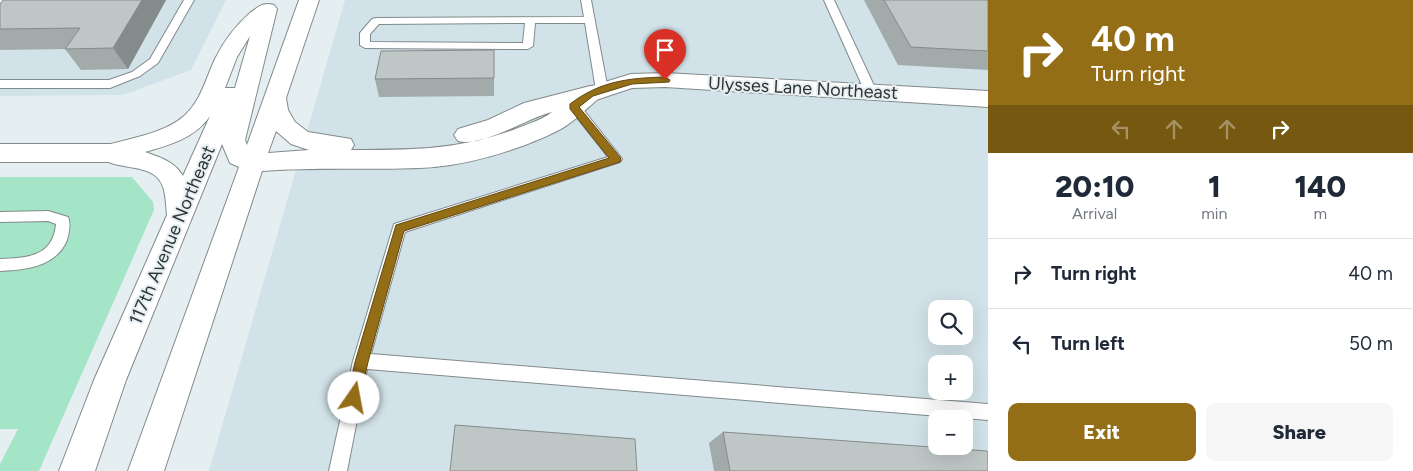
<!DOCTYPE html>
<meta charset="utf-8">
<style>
:root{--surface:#fff;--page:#f6f6f7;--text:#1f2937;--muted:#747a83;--line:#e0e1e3;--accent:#946e16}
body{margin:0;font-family:Figtree,sans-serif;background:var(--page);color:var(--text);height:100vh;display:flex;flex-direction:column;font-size:19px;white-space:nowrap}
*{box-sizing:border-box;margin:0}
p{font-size:16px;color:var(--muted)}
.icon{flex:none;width:28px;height:28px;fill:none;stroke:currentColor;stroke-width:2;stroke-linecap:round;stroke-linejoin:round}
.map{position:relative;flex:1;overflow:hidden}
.details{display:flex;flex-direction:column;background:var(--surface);width:425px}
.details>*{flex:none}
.guide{background:#946e16;color:#fff;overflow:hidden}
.controls{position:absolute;left:928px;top:300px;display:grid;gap:10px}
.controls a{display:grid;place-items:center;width:45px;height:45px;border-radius:10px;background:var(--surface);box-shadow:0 5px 20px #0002;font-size:25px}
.pin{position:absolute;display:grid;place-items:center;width:42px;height:42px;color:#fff;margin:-51px -21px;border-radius:50% 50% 50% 0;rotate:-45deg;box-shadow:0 0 5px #0007}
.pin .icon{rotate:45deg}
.me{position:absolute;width:55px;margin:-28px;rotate:12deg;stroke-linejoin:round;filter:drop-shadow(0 0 4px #0008)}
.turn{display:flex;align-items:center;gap:18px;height:105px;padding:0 20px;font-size:22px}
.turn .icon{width:65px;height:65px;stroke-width:2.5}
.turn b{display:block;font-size:35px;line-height:42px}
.lanes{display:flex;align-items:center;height:48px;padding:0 20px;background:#0003;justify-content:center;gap:25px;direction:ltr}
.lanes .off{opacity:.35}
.eta{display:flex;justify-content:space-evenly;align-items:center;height:85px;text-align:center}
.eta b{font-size:30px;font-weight:800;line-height:35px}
.button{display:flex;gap:10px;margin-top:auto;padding:10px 20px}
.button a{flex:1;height:58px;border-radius:10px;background:var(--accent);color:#fff;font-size:20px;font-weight:800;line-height:58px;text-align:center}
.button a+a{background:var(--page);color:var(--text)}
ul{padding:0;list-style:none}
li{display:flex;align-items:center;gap:15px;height:70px;padding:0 20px;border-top:1px solid var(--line)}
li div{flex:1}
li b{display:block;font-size:19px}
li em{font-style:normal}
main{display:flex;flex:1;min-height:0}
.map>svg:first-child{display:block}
</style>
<main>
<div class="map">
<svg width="988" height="471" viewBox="0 0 988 471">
<rect width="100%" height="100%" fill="#e5eff1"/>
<g fill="#d1e2e8" fill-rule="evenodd">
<polygon points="0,0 226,0 191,70 123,95 0,96"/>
<path d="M345,0H988V471H209ZM936,309H964V336H936ZM936,364H964V391H936ZM936,419H964V446H936Z"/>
</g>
<polygon fill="#a5e5c7" points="0,177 132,177 153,202 154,210 39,471 0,471 0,464 18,429 0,429"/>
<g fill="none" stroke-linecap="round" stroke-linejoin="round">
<g stroke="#828a8c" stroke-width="2">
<g id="service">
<polygon points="0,0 7,0 0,5"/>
<polygon points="184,0 194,0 158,63 140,76 110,88 0,88 0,80 109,80 132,72 150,59"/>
<path d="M581,0H591L608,90L602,94L596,90L585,23H535L533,46L528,49L365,48L360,45V33L372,19L376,18L584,17ZM525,23L523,43L370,42V34L379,24Z"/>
<polygon points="824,0 834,0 877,92 875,95 871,96 865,92"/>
<polygon points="574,102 578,103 620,156 622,159 620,162 405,232 371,354 988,404 988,420 367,369 347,471 329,471 353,361 394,224 608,157 570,109 568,106 570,103"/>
<path d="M48,211L68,217C71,224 69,233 67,240C56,267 25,270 0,271V259C27,258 53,257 56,224L48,221L0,222V212Z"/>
</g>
</g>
<g stroke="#828a8c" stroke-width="2">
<g id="minor">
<polygon points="665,73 988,91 988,107 665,87 632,88 590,102 582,99 579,94 582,89 631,74"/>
<polygon points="0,144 110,144 119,147 122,153 119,159 110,162 0,162"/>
</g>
</g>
<g stroke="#828a8c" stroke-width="2">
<path id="tertiary" d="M299,0H319L286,98L288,110L295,122L308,132L351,139L354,145L351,150C411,150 461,150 518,128C530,123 542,120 552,112C527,118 482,148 458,141L454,135L458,129L488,120L524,103L590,86L598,89L601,94L598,99C586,109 573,123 559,130C520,150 463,167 419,168C367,170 315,167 262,171L164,471H128L239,167L230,163L222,144L126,380L95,471H59L94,380L167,215C166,206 166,196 163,187C154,159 110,174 98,153L101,147C128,138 162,135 184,116C201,101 206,78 215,59C224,41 235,26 250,13C259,6 263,2 274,5L277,9L245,140L247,145ZM250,36L235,88H225L237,57ZM210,116L183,176C175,162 160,157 145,152C170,145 195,138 210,116ZM276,131L291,144L309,150L268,153Z"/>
</g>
<use href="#service" fill="#fff" fill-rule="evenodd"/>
<use href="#minor" fill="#fff" fill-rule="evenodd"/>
<use href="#tertiary" fill="#fff" fill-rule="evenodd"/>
</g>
<g fill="#a3abaa">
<polygon points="3,0 166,0 128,69 81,70 65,49 0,50 0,4"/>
<polygon points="864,0 988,0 988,70 898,65"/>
<polygon points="494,50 494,96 379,97 375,79"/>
<polygon points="723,432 988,471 714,471 709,443"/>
</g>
<polygon fill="#858b8b" points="142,0 166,0 128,69 113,48"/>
<g fill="#bec7c6" stroke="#858b8b">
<polygon points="3,0 142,0 113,48 65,49 80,28 0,29 0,4"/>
<polygon points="884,0 988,0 988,51 911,47"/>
<polygon points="494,50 494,78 375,79 381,51"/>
<polygon points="455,425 635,439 637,471 450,471"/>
<polygon points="723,432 987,451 988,452 988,471 730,471"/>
</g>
<path fill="#946e16" stroke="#60480e" d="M665,77L670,80L669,82L632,84L593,96L579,107L620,157L621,160L620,162L404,231L368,362L360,398L358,403L354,405L349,403L347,398L355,362L396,225L609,158L570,109V104C600,81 629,78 665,77Z"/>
<g text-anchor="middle" stroke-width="4" stroke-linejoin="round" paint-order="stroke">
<g font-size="18" fill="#303435" stroke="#e5eff1">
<text transform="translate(803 88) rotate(3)" y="6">Ulysses Lane Northeast</text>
<text transform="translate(172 235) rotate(-67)" y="6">117th Avenue Northeast</text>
</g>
</g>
</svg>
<div class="controls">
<a><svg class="icon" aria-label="search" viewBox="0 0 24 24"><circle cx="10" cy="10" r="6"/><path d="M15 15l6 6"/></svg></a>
<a>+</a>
<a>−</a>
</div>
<div class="pin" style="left:665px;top:80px;background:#d93025"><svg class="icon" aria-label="arrive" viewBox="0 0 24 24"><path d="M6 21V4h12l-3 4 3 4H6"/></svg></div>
<svg class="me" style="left:354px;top:398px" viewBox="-20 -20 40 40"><circle r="19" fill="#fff"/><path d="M0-13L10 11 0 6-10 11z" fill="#946e16"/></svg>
</div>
<section class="details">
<div class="guide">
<div class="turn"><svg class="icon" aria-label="right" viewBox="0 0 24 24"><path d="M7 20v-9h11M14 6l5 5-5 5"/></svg><div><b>40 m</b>Turn right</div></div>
<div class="lanes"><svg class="icon off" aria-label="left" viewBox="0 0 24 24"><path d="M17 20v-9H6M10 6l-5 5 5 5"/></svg><svg class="icon off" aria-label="ahead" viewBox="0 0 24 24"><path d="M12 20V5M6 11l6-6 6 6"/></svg><svg class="icon off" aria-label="ahead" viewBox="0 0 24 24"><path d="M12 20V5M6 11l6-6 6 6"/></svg><svg class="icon" aria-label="right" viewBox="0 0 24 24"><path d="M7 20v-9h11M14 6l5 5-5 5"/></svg></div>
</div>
<div class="eta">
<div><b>20:10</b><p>Arrival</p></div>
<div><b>1</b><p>min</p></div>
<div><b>140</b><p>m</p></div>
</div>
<ul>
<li><svg class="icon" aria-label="right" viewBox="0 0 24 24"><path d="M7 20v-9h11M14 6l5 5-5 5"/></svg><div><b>Turn right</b></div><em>40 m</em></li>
<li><svg class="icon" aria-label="left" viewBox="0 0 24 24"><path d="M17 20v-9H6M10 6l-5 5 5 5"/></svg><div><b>Turn left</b></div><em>50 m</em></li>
</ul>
<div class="button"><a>Exit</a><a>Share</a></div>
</section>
</main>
